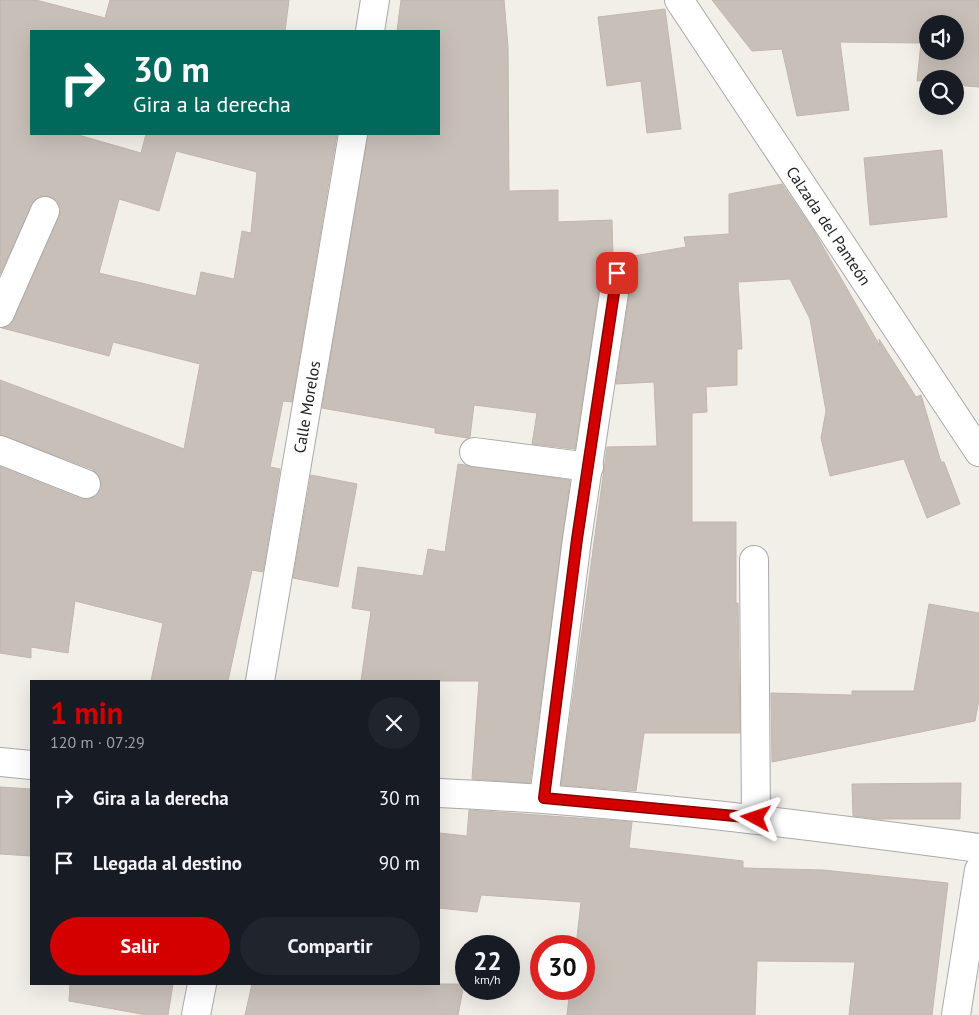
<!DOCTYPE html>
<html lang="es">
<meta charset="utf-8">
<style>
:root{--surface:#171b24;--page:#20242c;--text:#f1f3f6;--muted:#9ea1a6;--accent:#d40000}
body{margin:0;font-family:"PT Sans",sans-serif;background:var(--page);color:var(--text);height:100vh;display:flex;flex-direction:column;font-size:19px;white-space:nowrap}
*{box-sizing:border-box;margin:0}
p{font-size:16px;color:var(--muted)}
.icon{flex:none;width:28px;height:28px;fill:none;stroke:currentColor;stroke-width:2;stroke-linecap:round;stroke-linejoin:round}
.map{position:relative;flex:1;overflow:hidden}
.side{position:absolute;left:30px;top:680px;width:410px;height:305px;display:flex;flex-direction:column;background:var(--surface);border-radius:0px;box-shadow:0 5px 20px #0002}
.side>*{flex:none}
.banner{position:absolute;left:30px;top:30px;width:410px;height:105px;border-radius:0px;box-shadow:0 5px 20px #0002;background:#00695c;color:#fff;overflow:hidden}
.buttons{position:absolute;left:919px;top:15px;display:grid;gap:10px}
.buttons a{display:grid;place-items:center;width:45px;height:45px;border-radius:50%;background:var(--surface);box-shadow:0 5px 20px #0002;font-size:25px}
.speed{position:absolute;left:455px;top:935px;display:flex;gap:10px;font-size:25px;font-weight:700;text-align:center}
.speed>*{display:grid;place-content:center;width:65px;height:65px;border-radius:50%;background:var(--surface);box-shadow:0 5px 20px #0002;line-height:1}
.speed small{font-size:12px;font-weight:400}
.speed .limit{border:8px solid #d22;background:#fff;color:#111}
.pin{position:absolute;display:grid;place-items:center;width:42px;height:42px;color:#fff;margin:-21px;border-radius:10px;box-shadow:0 2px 8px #0006}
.me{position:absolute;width:55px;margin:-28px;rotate:275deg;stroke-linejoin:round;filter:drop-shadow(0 0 4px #0008)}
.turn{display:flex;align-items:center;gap:18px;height:105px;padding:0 20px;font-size:22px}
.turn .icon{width:65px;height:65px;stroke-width:2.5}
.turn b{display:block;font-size:35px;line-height:42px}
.round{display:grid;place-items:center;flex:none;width:52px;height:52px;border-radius:26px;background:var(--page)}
.headline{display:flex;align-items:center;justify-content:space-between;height:85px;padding:0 20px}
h1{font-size:30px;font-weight:700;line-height:38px;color:var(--accent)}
.primary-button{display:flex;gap:10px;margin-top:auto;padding:10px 20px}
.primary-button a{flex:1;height:58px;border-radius:30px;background:var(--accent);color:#fff;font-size:20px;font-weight:700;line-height:58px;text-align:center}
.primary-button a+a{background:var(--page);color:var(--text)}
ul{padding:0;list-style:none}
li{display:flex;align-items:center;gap:15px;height:65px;padding:0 20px}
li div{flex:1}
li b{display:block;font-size:19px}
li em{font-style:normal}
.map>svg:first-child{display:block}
</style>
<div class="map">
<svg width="979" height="1015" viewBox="0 0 979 1015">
<rect width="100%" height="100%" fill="#f2efe9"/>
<g fill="#c7bfb8" stroke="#c4b6ab" fill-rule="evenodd">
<path d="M0,0H36L105,18L110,0H289L285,31H31V134H75L141,153L146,134H337L292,402L283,401L270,467L280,469L263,572L252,570L228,681H151L163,623L75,601L68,653L31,647V658L0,653V467L81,499H89L96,496L101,489V482L98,475L92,469L0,435V380L184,449L200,364L113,342L109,356L2,328L10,325L14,319L59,217L61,210L58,202L51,197L43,196L35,199L0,274ZM176,151L257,172L251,233L242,231L234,279L201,272L196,296L99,273L119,199L159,211Z"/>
<polygon points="401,0 504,0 508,46 509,191 558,190 558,222 612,220 613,258 605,263 602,271 575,449 532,444 537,413 474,405 470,437 468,438 435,433 435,428 322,408 368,134 439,134 439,31 397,31"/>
<path d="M712,0H979V87L955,85V79L917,81L921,43L840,42L849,110L797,116L782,49L752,51ZM928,24H955V51H928Z"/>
<polygon points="665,9 681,129 647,133 641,81 607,86 598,17"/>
<polygon points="942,150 947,217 870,225 864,158"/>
<polygon points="782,184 815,233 880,346 879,339 916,397 921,395 941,462 944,462 960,504 927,518 904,459 830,476 821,438 826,411 810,319 790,279 738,282 742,349 737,349 737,385 706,387 707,412 692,413 692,522 736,522 736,603 738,603 740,733 644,733 636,791 561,785 607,447 657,446 654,382 616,384 632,275 631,267 622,258 686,247 684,237 729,234 729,194"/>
<polygon points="458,464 570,480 530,783 472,779 479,681 361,681 371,611 352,608 358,567 423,576 428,549 445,552"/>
<polygon points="311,475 357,484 338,587 293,578"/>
<polygon points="929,604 979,613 979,700 975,721 772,762 771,693 852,695 852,691 914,691"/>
<polygon points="961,783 960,819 879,819 853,816 852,784"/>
<polygon points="0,787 31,789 31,856 0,854"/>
<polygon points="469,810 632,822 629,848 743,861 743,868 823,870 948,883 932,1015 849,1015 855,962 757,961 755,1015 567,1015 570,989 584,989 584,946 576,946 581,902 481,895 477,912 439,908 439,833 467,836"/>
<polygon points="70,984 173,984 168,1015 147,1015 69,1001"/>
<polygon points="252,984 464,984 458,1015 245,1015"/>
</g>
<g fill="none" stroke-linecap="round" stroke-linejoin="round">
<g stroke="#a9a9a9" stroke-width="30">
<g id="street">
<path id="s1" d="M679,0L979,452"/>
<polyline points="370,31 375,0"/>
<polyline points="0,313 45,211"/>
<polyline points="0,450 86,484"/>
<polyline points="474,452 589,467"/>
<polyline points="754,560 756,818"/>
<path id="s2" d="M260,681L353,134"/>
<polyline points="0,762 31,765"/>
<path d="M439,793C620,801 799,824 979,848"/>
<polyline points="544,798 577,539 617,273"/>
<polyline points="196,1015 202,984"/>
<polyline points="956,1015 979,870"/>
</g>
</g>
<use href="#street" stroke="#fff" stroke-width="28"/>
</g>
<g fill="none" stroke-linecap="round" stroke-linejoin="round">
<g stroke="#8a0000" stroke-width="12">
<polyline id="route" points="617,273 577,539 544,798 756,818"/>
</g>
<use href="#route" stroke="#d40000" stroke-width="9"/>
</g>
<g text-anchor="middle" stroke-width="4.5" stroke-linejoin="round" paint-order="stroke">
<g font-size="16" fill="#222" stroke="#fff">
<text dy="6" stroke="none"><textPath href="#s1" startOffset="271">Calzada del Panteón</textPath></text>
<text dy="6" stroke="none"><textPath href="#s2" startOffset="278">Calle Morelos</textPath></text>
</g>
</g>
</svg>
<div class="buttons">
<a><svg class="icon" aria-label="sound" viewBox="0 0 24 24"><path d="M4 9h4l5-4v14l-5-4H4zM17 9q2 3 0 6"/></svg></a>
<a><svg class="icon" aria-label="search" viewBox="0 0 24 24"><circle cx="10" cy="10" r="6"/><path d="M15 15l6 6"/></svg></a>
</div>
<div class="speed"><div>22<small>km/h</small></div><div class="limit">30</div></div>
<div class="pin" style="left:617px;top:273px;background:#d93025"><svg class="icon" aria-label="arrive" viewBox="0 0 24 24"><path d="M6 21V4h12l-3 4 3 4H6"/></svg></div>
<svg class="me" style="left:756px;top:818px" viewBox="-20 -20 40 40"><path d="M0-17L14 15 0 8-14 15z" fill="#d40000" stroke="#fff" stroke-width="4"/></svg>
<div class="banner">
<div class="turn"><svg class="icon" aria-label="right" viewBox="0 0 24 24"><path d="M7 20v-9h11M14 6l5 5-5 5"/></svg><div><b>30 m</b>Gira a la derecha</div></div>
</div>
<section class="side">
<div class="headline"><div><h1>1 min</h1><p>120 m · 07:29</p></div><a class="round"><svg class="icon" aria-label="close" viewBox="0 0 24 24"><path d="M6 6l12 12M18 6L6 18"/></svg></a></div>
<ul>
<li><svg class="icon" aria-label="right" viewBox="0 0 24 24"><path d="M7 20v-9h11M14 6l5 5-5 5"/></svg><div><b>Gira a la derecha</b></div><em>30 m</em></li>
<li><svg class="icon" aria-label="arrive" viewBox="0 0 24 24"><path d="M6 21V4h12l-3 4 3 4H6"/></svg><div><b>Llegada al destino</b></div><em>90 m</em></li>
</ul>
<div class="primary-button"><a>Salir</a><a>Compartir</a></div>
</section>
</div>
